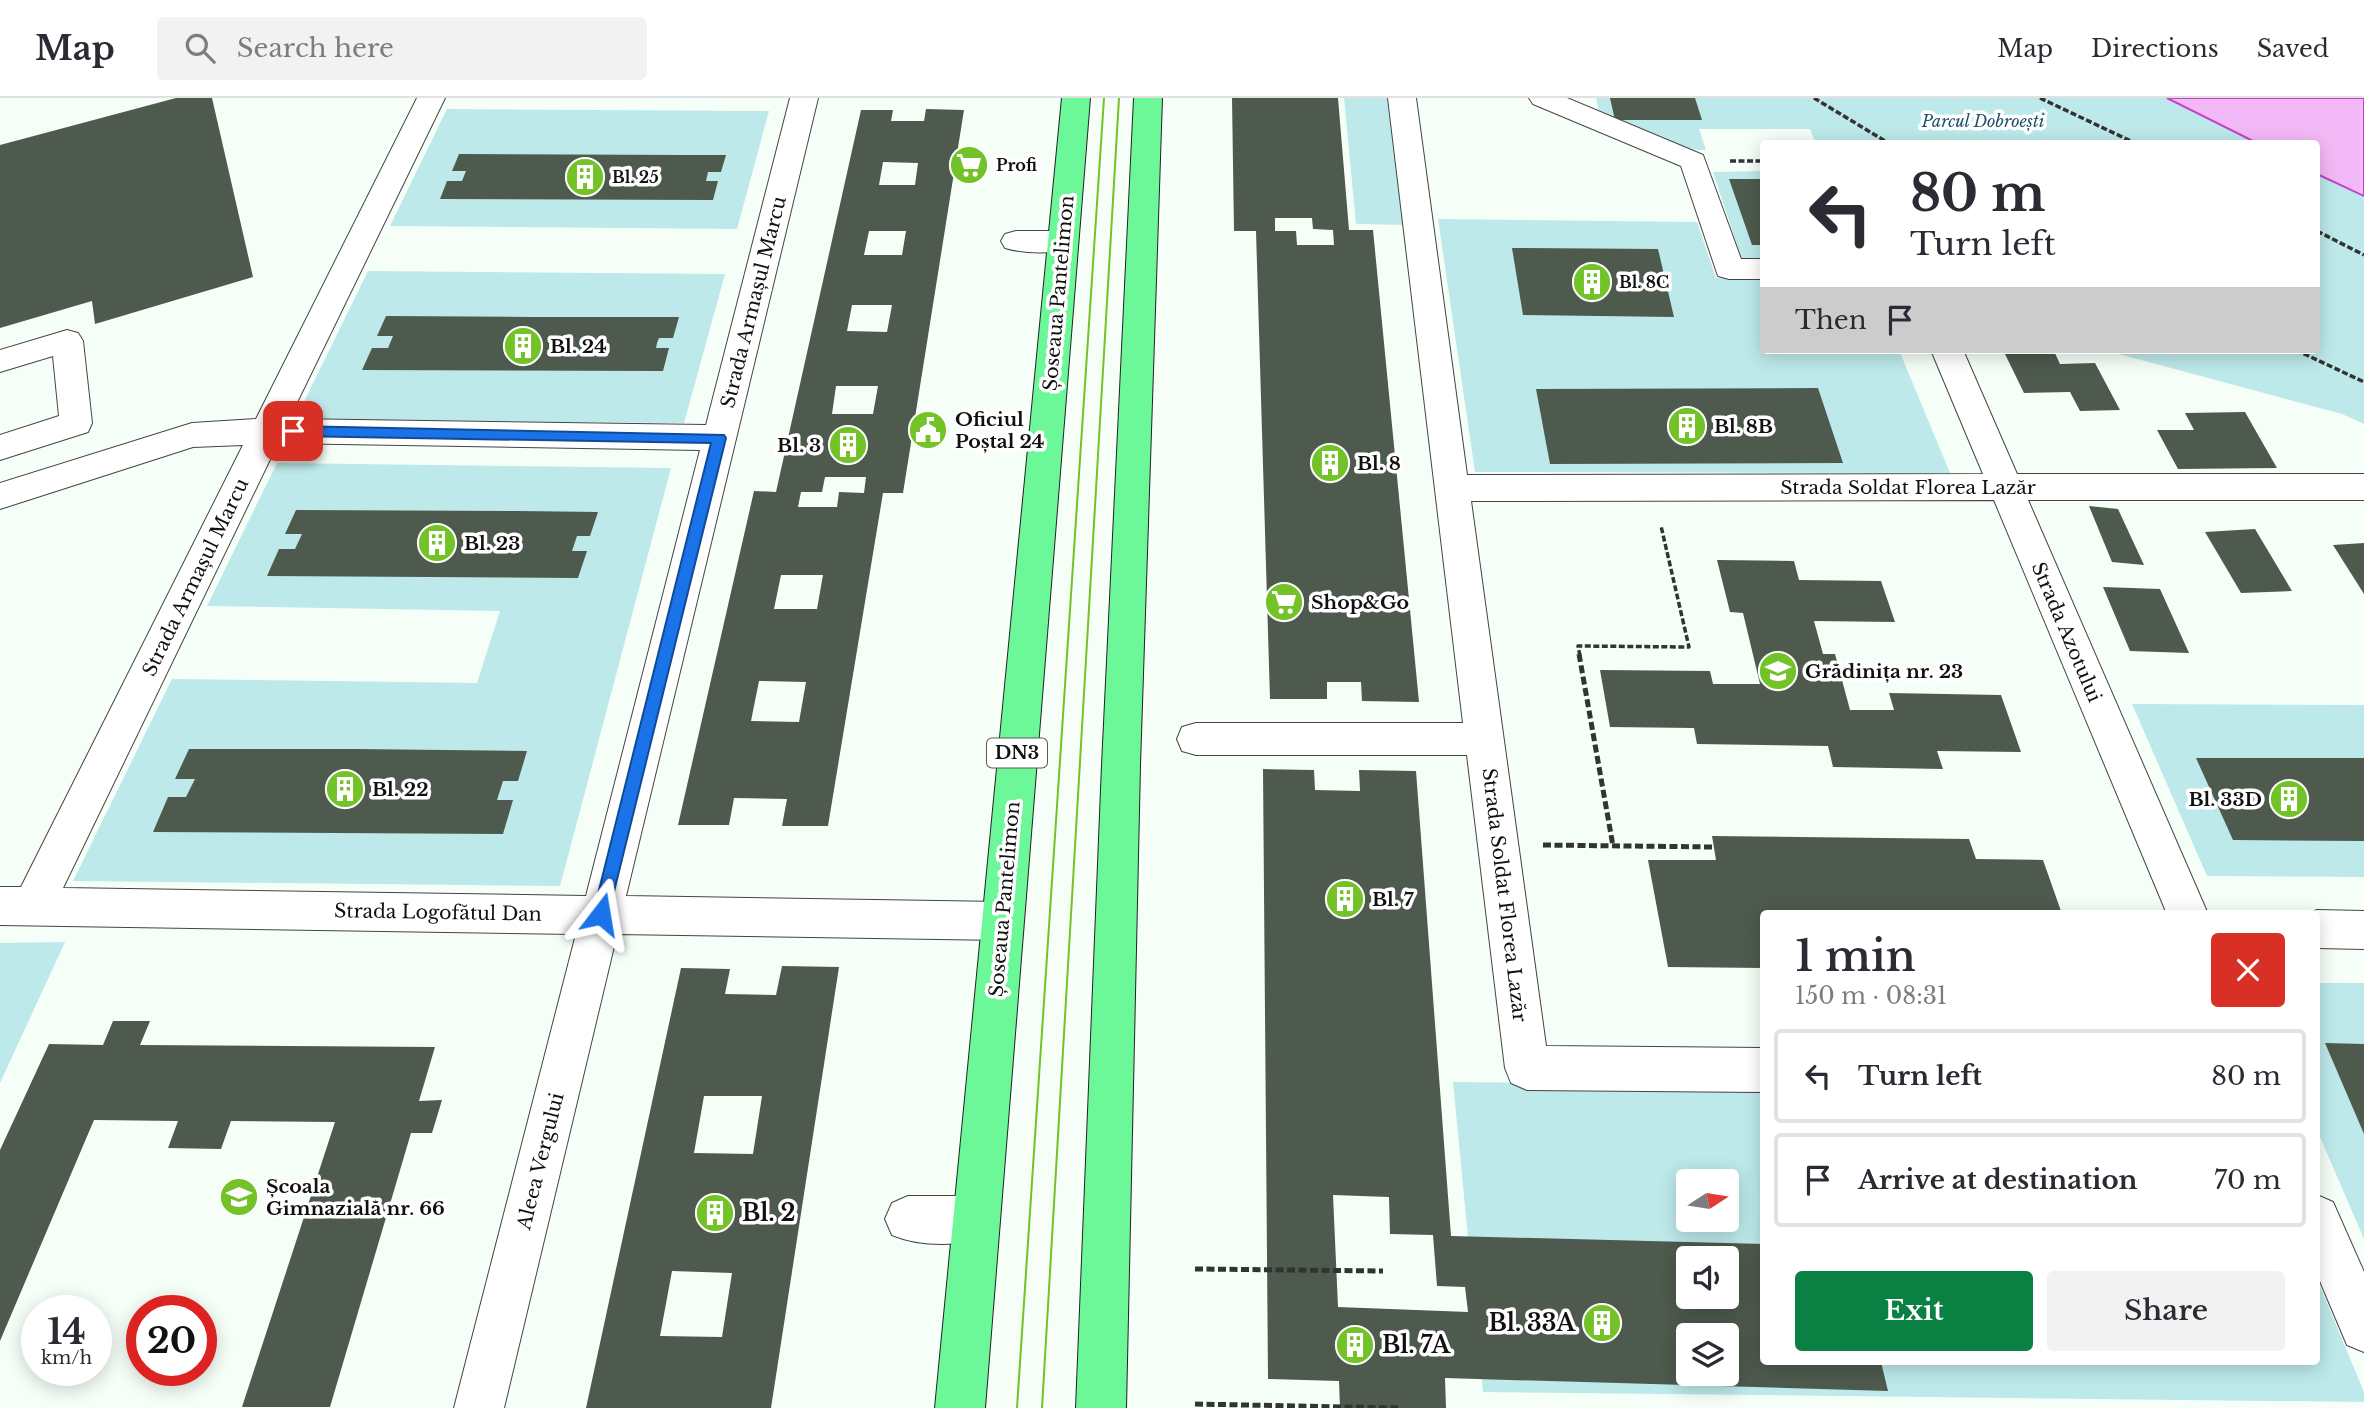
<!DOCTYPE html>
<meta charset="utf-8">
<style>
:root{--surface:#fff;--page:#f2f2f3;--text:#2b2b33;--muted:#7c7c81;--line:#e1e1e2;--accent:#0b8043}
body{margin:0;font-family:"Libre Baskerville",serif;background:var(--page);color:var(--text);height:100vh;display:flex;flex-direction:column;font-size:26px;white-space:nowrap}
*{box-sizing:border-box;margin:0}
p{font-size:23px;color:var(--muted)}
.icon{flex:none;width:38px;height:38px;fill:none;stroke:currentColor;stroke-width:2;stroke-linecap:round;stroke-linejoin:round}
.map{position:relative;flex:1;overflow:hidden}
.details{position:absolute;left:1760px;top:812px;width:560px;height:455px;display:flex;flex-direction:column;background:var(--surface);border-radius:7px;box-shadow:0 4px 18px #0003}
.details>*{flex:none}
.banner{position:absolute;left:1760px;top:42px;width:560px;height:214px;border-radius:7px;box-shadow:0 4px 18px #0003;background:#fff;color:var(--text);overflow:hidden}
.needle{width:46px;rotate:78deg}
.tools{position:absolute;left:1676px;top:1071px;display:grid;gap:14px}
.tools a{display:grid;place-items:center;width:63px;height:63px;border-radius:7px;background:var(--surface);box-shadow:0 4px 18px #0003;font-size:35px}
.speed{position:absolute;left:21px;top:1197px;display:flex;gap:14px;font-size:35px;font-weight:700;text-align:center}
.speed>*{display:grid;place-content:center;width:91px;height:91px;border-radius:50%;background:var(--surface);box-shadow:0 4px 18px #0003;line-height:1}
.speed small{font-size:18px;font-weight:400}
.speed .limit{border:10px solid #d22;background:#fff;color:#111}
.pin{position:absolute;display:grid;place-items:center;width:60px;height:60px;color:#fff;margin:-30px;border-radius:14px;box-shadow:0 4px 10px #0006}
.me{position:absolute;width:77px;margin:-38px;rotate:14deg;stroke-linejoin:round;filter:drop-shadow(0 0 5px #0008)}
.turn{display:flex;align-items:center;gap:24px;height:147px;padding:0 35px;font-size:32px}
.turn .icon{width:91px;height:91px;stroke-width:2.5}
.turn b{display:block;font-size:49px;line-height:60px}
.then{display:flex;align-items:center;height:66px;padding:0 35px;background:#0003;gap:14px;font-size:26px}
.round{display:grid;place-items:center;flex:none;width:74px;height:74px;border-radius:7px;background:var(--page)}
.summary{display:flex;align-items:center;justify-content:space-between;height:119px;padding:0 35px}
h1{font-size:42px;font-weight:600;line-height:52px}
.button{display:flex;gap:14px;margin-top:auto;padding:14px 35px}
.button a{flex:1;height:80px;border-radius:7px;background:var(--accent);color:#fff;font-size:28px;font-weight:600;line-height:80px;text-align:center}
.button a+a{background:var(--page);color:var(--text)}
ul{padding:0;list-style:none}
li{display:flex;align-items:center;gap:21px;height:94px;margin:0 14px 10px;padding:0 21px;border:4px solid var(--line);border-radius:7px}
li div{flex:1}
li b{display:block;font-size:26px}
li em{font-style:normal}
header{display:flex;align-items:center;gap:42px;box-sizing:border-box;height:98px;padding:0 35px;background:var(--surface);border-bottom:2px solid var(--line)}
header strong{font-size:33px}
nav{display:flex;gap:38px;margin-inline-start:auto;font-size:24px}
.search{width:490px;height:63px;background:var(--page);display:flex;align-items:center;gap:18px;box-sizing:border-box;padding:0 24px;border-radius:7px;color:var(--muted);font-size:26px}
.map>svg:first-child{display:block}
</style>
<header>
<strong>Map</strong>
<div class="search"><svg class="icon" aria-label="search" viewBox="0 0 24 24"><circle cx="10" cy="10" r="6"/><path d="M15 15l6 6"/></svg>Search here</div>
<nav><a>Map</a><a>Directions</a><a>Saved</a></nav>
</header>
<div class="map">
<svg width="2364" height="1310" viewBox="0 0 2364 1310">
<rect width="100%" height="100%" fill="#f5fff8"/>
<g fill="#bde9ea" fill-rule="evenodd">
<polygon points="1344,0 1392,0 1407,127 1356,126"/>
<polygon points="1596,0 2167,0 2238,36 2364,41 2364,326 2342,316 2104,252 2317,252 2317,46 1816,46 1810,31 1699,31 1706,52 1678,51 1600,18"/>
<polygon points="447,11 769,13 737,131 390,128"/>
<polygon points="1764,73 1764,162 1742,162 1713,74"/>
<polygon points="1438,121 1697,124 1716,180 1764,180 1764,252 1899,252 1950,375 1475,374"/>
<polygon points="368,173 725,176 684,325 295,322"/>
<polygon points="277,365 671,370 560,788 73,783 172,581 477,585 500,513 207,508"/>
<polygon points="2132,606 2364,607 2364,779 2207,778"/>
<polygon points="65,844 0,985 0,845"/>
<polygon points="2317,885 2364,885 2364,1141 2317,1032"/>
<path d="M1453,984L1764,987V1264H2317V1181L2364,1294V1304L1483,1294ZM1689,1083H1727V1122H1689ZM1689,1160H1727V1199H1689ZM1689,1237H1727V1276H1689Z"/>
</g>
<polygon fill="#f2b9f6" stroke="#c740ce" stroke-width="2" points="2167,0 2364,0 2364,98 2317,76 2317,46 2257,45"/>
<g fill="#4e5a4d" fill-rule="evenodd">
<polygon points="176,0 212,0 253,179 95,226 92,203 0,230 0,47"/>
<path d="M1232,0H1338L1349,132H1373L1419,604L1362,603L1361,584H1327V601H1270L1256,133H1234ZM1275,120H1312L1313,131L1333,132L1334,147H1297L1296,133H1275Z"/>
<polygon points="1610,0 1695,0 1702,22 1615,22"/>
<path d="M926,11L964,12L903,395H883L828,728H782L787,701L734,700L729,727H678L754,393L776,394L861,12H893L891,23H924ZM883,64L918,65L915,87H879ZM869,133H906L902,157H864ZM852,207H892L887,234L847,233ZM836,288H878L873,316H832ZM825,379H866L864,395L839,394L837,409H798L801,394H822ZM781,477H823L817,511H774ZM759,583L806,584L799,624L751,623Z"/>
<polygon points="459,56 684,57 726,57 721,74 708,74 706,83 718,83 713,102 440,101 447,83 462,83 466,73 452,73"/>
<polygon points="1729,81 1764,81 1764,147 1752,147"/>
<polygon points="1512,150 1658,151 1674,219 1523,217"/>
<polygon points="386,218 530,219 679,219 673,240 659,240 657,245 656,250 669,250 663,273 362,272 372,250 388,250 393,238 377,238"/>
<polygon points="2054,253 2060,266 2095,265 2120,312 2080,313 2070,294 2024,295 2004,254"/>
<polygon points="1818,290 1843,365 1550,366 1536,291"/>
<polygon points="2245,314 2277,370 2178,371 2157,332 2194,332 2185,315"/>
<polygon points="2089,408 2118,411 2144,467 2112,464"/>
<polygon points="296,412 519,413 598,414 590,438 577,438 572,453 587,453 578,480 267,478 279,451 295,451 302,436 285,436"/>
<polygon points="2255,431 2292,493 2241,495 2205,434"/>
<polygon points="2364,445 2364,496 2333,447"/>
<polygon points="1717,462 1794,463 1799,482 1881,483 1895,524 1814,523 1823,556 1835,556 1850,612 1894,612 1889,595 2001,597 2021,654 1937,653 1943,671 1833,669 1828,648 1697,646 1694,630 1610,629 1600,572 1710,573 1713,586 1760,586 1743,515 1730,514"/>
<polygon points="2103,489 2160,491 2189,555 2130,553"/>
<polygon points="189,651 356,651 527,653 518,683 503,683 497,702 513,702 503,736 153,734 168,699 186,699 195,681 175,681"/>
<polygon points="2196,660 2364,660 2364,743 2233,742"/>
<path d="M1263,671L1314,672L1315,692L1360,693L1359,672L1416,673L1451,1138L1764,1146V1264H1881L1888,1293L1445,1280L1446,1310H1340L1339,1283L1268,1281ZM1333,1097L1389,1099L1390,1136L1433,1137L1437,1188L1465,1189L1468,1214L1338,1209ZM1689,1160H1727V1199H1689ZM1689,1237H1727V1276H1689Z"/>
<polygon points="1712,738 1969,741 1976,761 2043,762 2062,816 1764,816 1764,870 1668,869 1648,762 1716,762"/>
<path d="M782,868L839,869L771,1310H586L681,870L730,871L725,896L776,897ZM704,998H762L753,1056L694,1055ZM672,1173L732,1175L722,1239L660,1238Z"/>
<polygon points="113,923 150,923 140,947 435,949 419,1003 442,1002 432,1035 411,1035 330,1309 242,1309 335,1024 231,1023 221,1051 168,1050 178,1023 94,1022 0,1243 0,1052 49,946 103,947"/>
<polygon points="2325,945 2364,946 2364,1036"/>
</g>
<g fill="none" stroke-linecap="round" stroke-linejoin="round">
<g stroke="#444" stroke-width="2">
<g id="minor">
<path d="M417,0H445L289,321L706,327L790,0H818L626,798L1002,804L1017,809L1023,823L1017,837L1002,842L617,836L504,1310H454L576,836L0,827V789H21L243,347L193,349L0,411V385L192,325L256,321ZM278,345L700,352L586,798L63,790Z"/>
<polygon points="1388,0 1416,0 1467,377 1983,376 1931,252 1963,252 2017,376 2364,376 2364,402 2028,402 2208,816 2167,816 1994,402 1471,403 1546,948 1764,950 1764,994 1527,992 1511,985 1505,970 1467,657 1196,657 1182,653 1177,641 1182,629 1196,625 1463,625"/>
<polygon points="1529,0 1567,0 1703,57 1741,161 1764,161 1764,181 1729,181 1718,178 1681,68 1533,6"/>
<path d="M1016,133H1063L1074,136L1078,143L1074,150C1053,156 1026,156 1005,150L1001,143L1005,136Z"/>
<polygon points="67,232 78,235 83,243 92,325 88,334 0,362 0,337 59,318 53,258 0,274 0,252"/>
<polygon points="2317,812 2364,813 2364,851 2317,850 2317,816 2307,816"/>
<polygon points="2317,1097 2333,1104 2364,1174 2364,1254 2347,1247 2317,1176"/>
<path d="M908,1098H976L992,1105L999,1121L992,1137C964,1149 920,1149 892,1137L885,1121L892,1105Z"/>
</g>
</g>
<g stroke="#222" stroke-width="2">
<g id="major">
<polygon points="1062,0 1090,0 985,1310 935,1310"/>
<polygon points="1134,0 1162,0 1140,667 1126,1310 1076,1310 1102,667"/>
</g>
</g>
<g stroke="#333" stroke-width="3.5" stroke-dasharray="6 2.5" stroke-linecap="butt">
<polyline points="1814,0 1890,46"/>
<polyline points="2040,0 2137,46"/>
<polyline points="1730,63 1764,63"/>
<polyline points="2317,133 2364,157"/>
<polyline points="2296,252 2364,284"/>
<polyline points="1580,558 1578,548 1689,549 1661,428"/>
</g>
<g stroke="#333" stroke-width="5" stroke-dasharray="8 3.5" stroke-linecap="butt">
<polyline points="1579,556 1613,748"/>
<polyline points="1543,747 1714,749"/>
<polyline points="1195,1171 1383,1173"/>
<polyline points="1195,1306 1398,1310"/>
</g>
<use href="#minor" fill="#fff" fill-rule="evenodd"/>
<use href="#major" fill="#6cf898" fill-rule="evenodd"/>
<g stroke="#73c227" stroke-width="2">
<polyline points="1017,1310 1104,0"/>
<polyline points="1042,1310 1119,0"/>
</g>
</g>
<polygon fill="#1a73e8" stroke="#114b97" stroke-width="2" points="293,328 724,337 726,340 607,822 601,824 595,822 593,816 711,345 293,338 286,333"/>
<defs>
<g id="supermarket-disc" transform="scale(2.0125)"><circle r="9.5" fill="#73c227" stroke="#fff"/><path d="M-6-5.5h2.5l.6 2H6L4.5 2H-2.5L-4.4-4H-6ZM-1.5 3.2a1.3 1.3 0 1 0 .1 0ZM3 3.2a1.3 1.3 0 1 0 .1 0Z" fill="#fff"/></g>
<g id="building-disc" transform="scale(2.0125)"><circle r="9.5" fill="#73c227" stroke="#fff"/><path d="M-4-6H4V6H1V3H-1V6H-4ZM-2.5-4.3h1.7v1.8h-1.7ZM.8-4.3h1.7v1.8H.8ZM-2.5-1h1.7V.8h-1.7ZM.8-1h1.7V.8H.8Z" fill="#fff"/></g>
<g id="civic-disc" transform="scale(2.0125)"><circle r="9.5" fill="#73c227" stroke="#fff"/><path d="M-.6-6.5H3V-4.5H.6V-3L4-1V1h2V6H-6V1h2V-1L-.6-3ZM-1.2 2.5V6h2.4V2.5Z" fill="#fff"/></g>
<g id="school-disc" transform="scale(2.0125)"><circle r="9.5" fill="#73c227" stroke="#fff"/><path d="M0-5L7-2L0 1L-7-2ZM-4 1L0 2.5L4 1V4Q0 6-4 4Z" fill="#fff"/></g>
</defs>
<g fill-rule="evenodd">
<use href="#supermarket-disc" x="969" y="67"/>
<use href="#building-disc" x="585" y="79"/>
<use href="#building-disc" x="1592" y="184"/>
<use href="#building-disc" x="523" y="248"/>
<use href="#building-disc" x="1687" y="328"/>
<use href="#civic-disc" x="928" y="332"/>
<use href="#building-disc" x="848" y="347"/>
<use href="#building-disc" x="1330" y="365"/>
<use href="#building-disc" x="437" y="445"/>
<use href="#supermarket-disc" x="1284" y="504"/>
<use href="#school-disc" x="1778" y="573"/>
<use href="#building-disc" x="345" y="691"/>
<use href="#building-disc" x="2289" y="701"/>
<use href="#building-disc" x="1345" y="801"/>
<use href="#school-disc" x="239" y="1099"/>
<use href="#building-disc" x="715" y="1115"/>
<use href="#building-disc" x="1602" y="1225"/>
<use href="#building-disc" x="1355" y="1247"/>
</g>
<g text-anchor="middle" stroke-width="7" stroke-linejoin="round" paint-order="stroke">
<g font-size="16" font-style="italic" fill="#20506a" stroke="#fff">
<text x="1983" y="29">Parcul Dobroești</text>
</g>
<g font-size="16" font-weight="bold" fill="#111" stroke="#fff" text-anchor="start">
<text x="996" y="73">Profi</text>
<text x="612" y="85">Bl. 25</text>
<text x="1619" y="190">Bl. 8C</text>
</g>
<rect fill="#fff" stroke="#585858" stroke-width="2" x="987" y="640.5" width="60" height="29" rx="5"/>
<g font-size="18" font-weight="bold" fill="#111">
<text x="1017" y="661">DN3</text>
</g>
<g font-size="19" fill="#111" stroke="#fff">
<text transform="translate(1058 195) rotate(-85)" y="7">Șoseaua Pantelimon</text>
<text transform="translate(753 204) rotate(-76)" y="7">Strada Armașul Marcu</text>
<text x="1908" y="396">Strada Soldat Florea Lazăr</text>
<text transform="translate(195 479) rotate(-64)" y="7">Strada Armașul Marcu</text>
<text transform="translate(2067 534) rotate(67)" y="7">Strada Azotului</text>
<text transform="translate(1505 797) rotate(83)" y="7">Strada Soldat Florea Lazăr</text>
<text transform="translate(1004 801) rotate(-85)" y="7">Șoseaua Pantelimon</text>
<text transform="translate(438 814) rotate(1)" y="7">Strada Logofătul Dan</text>
<text transform="translate(540 1063) rotate(-76)" y="7">Aleea Vergului</text>
</g>
<g font-size="19" font-weight="bold" fill="#111" stroke="#fff" text-anchor="start">
<text x="550" y="255">Bl. 24</text>
<text x="955" y="328">Oficiul<tspan x="955" dy="22">Poștal 24</tspan></text>
<text x="1714" y="335">Bl. 8B</text>
<text x="821" y="354" text-anchor="end">Bl. 3</text>
<text x="1357" y="372">Bl. 8</text>
<text x="464" y="452">Bl. 23</text>
<text x="1311" y="511">Shop&amp;Go</text>
<text x="1805" y="580">Grădinița nr. 23</text>
<text x="372" y="698">Bl. 22</text>
<text x="2262" y="708" text-anchor="end">Bl. 33D</text>
<text x="1372" y="808">Bl. 7</text>
<text x="266" y="1095">Școala<tspan x="266" dy="22">Gimnazială nr. 66</tspan></text>
</g>
<g font-size="23" font-weight="bold" fill="#111" stroke="#fff" text-anchor="start">
<text x="742" y="1123">Bl. 2</text>
<text x="1575" y="1233" text-anchor="end">Bl. 33A</text>
<text x="1382" y="1255">Bl. 7A</text>
</g>
</g>
</svg>
<div class="tools">
<a><svg class="needle" viewBox="-14 -14 28 28"><path d="M0-13l5 13h-10z" fill="#e53935"/><path d="M0 13l5-13h-10z" fill="#7c7c81"/></svg></a>
<a><svg class="icon" aria-label="sound" viewBox="0 0 24 24"><path d="M4 9h4l5-4v14l-5-4H4zM17 9q2 3 0 6"/></svg></a>
<a><svg class="icon" aria-label="layers" viewBox="0 0 24 24"><path d="M12 4l9 5-9 5-9-5zM3 14l9 5 9-5"/></svg></a>
</div>
<div class="speed"><div>14<small>km/h</small></div><div class="limit">20</div></div>
<div class="pin" style="left:293px;top:333px;background:#d93025"><svg class="icon" aria-label="arrive" viewBox="0 0 24 24"><path d="M6 21V4h12l-3 4 3 4H6"/></svg></div>
<svg class="me" style="left:601px;top:816px" viewBox="-20 -20 40 40"><path d="M0-17L14 15 0 8-14 15z" fill="#1a73e8" stroke="#fff" stroke-width="4"/></svg>
<div class="banner">
<div class="turn"><svg class="icon" aria-label="left" viewBox="0 0 24 24"><path d="M17 20v-9H6M10 6l-5 5 5 5"/></svg><div><b>80 m</b>Turn left</div></div>
<div class="then">Then<svg class="icon" aria-label="arrive" viewBox="0 0 24 24"><path d="M6 21V4h12l-3 4 3 4H6"/></svg></div>
</div>
<section class="details">
<div class="summary"><div><h1>1 min</h1><p>150 m · 08:31</p></div><a class="round" style="background:#d93025;color:#fff"><svg class="icon" aria-label="close" viewBox="0 0 24 24"><path d="M6 6l12 12M18 6L6 18"/></svg></a></div>
<ul>
<li><svg class="icon" aria-label="left" viewBox="0 0 24 24"><path d="M17 20v-9H6M10 6l-5 5 5 5"/></svg><div><b>Turn left</b></div><em>80 m</em></li>
<li><svg class="icon" aria-label="arrive" viewBox="0 0 24 24"><path d="M6 21V4h12l-3 4 3 4H6"/></svg><div><b>Arrive at destination</b></div><em>70 m</em></li>
</ul>
<div class="button"><a>Exit</a><a>Share</a></div>
</section>
</div>
